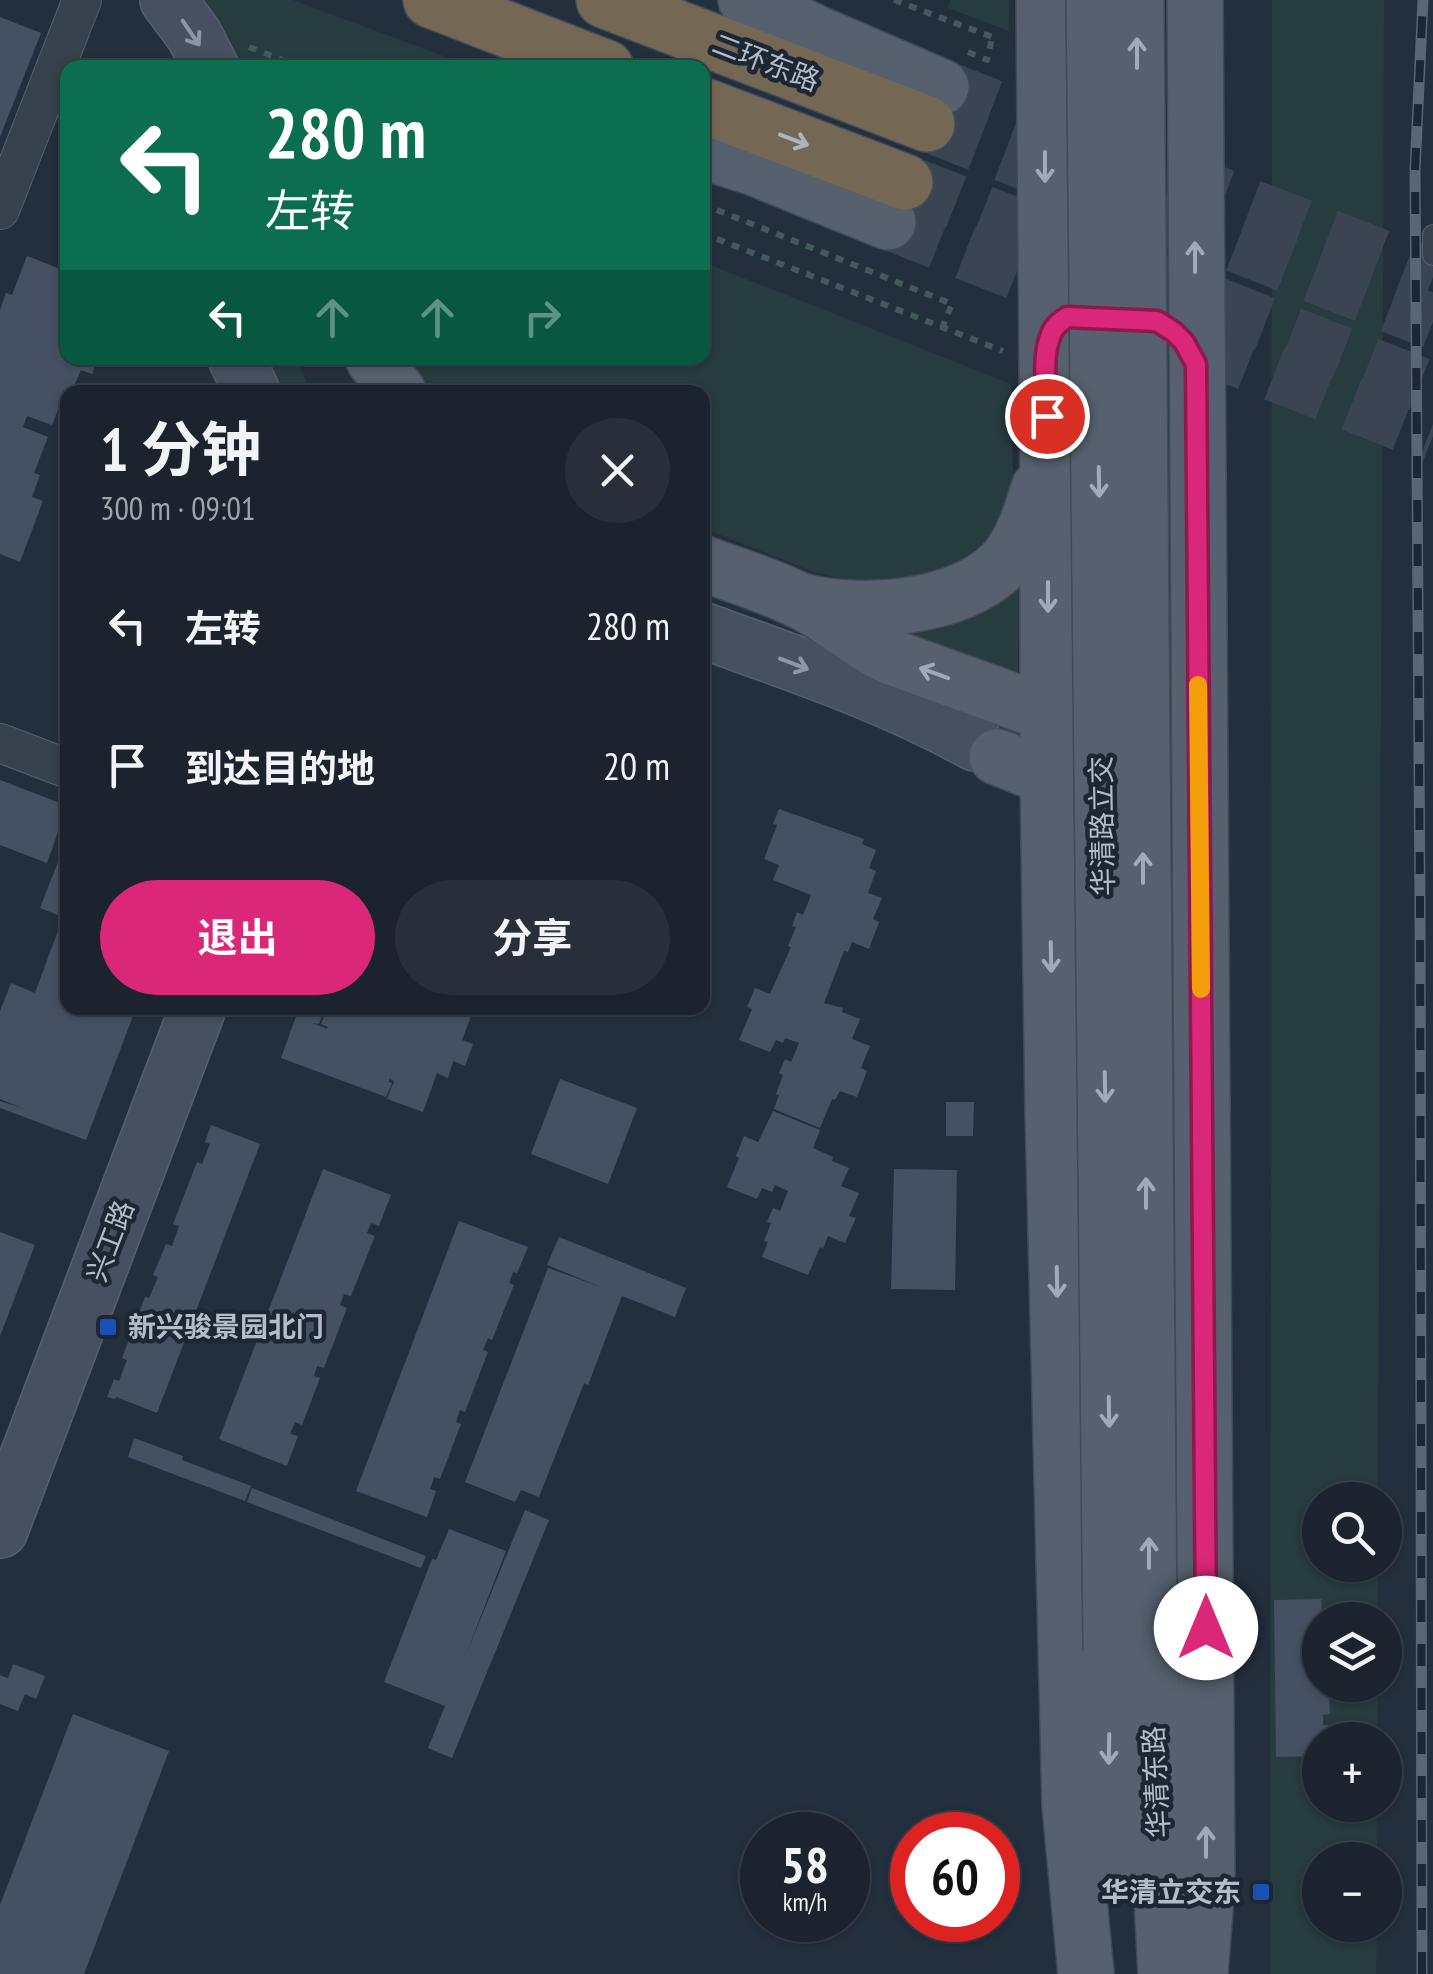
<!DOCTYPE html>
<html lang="zh">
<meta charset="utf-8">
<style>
:root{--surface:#1b232e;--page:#282f3a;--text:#f1f3f6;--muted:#a0a4aa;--line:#39404a;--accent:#db2777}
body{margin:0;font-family:"PT Sans Narrow","Noto Sans SC",sans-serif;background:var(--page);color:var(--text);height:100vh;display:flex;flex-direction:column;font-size:38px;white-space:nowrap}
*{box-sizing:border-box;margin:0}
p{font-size:32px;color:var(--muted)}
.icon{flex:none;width:55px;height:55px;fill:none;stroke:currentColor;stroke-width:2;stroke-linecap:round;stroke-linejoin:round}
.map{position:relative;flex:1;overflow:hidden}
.side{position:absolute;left:60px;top:385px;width:650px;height:630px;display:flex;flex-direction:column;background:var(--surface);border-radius:20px;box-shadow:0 2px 8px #0004,0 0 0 2px var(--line)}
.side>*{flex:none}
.top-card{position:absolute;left:60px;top:60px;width:650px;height:305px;border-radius:20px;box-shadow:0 2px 8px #0004,0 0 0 2px var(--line);background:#0b6e4f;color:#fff;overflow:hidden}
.fabs{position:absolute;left:1302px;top:1482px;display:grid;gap:20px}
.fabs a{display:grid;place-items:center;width:100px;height:100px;border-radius:50%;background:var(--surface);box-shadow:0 2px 8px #0004,0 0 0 2px var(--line);font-size:50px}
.speed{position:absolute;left:740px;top:1812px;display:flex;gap:20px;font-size:50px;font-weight:700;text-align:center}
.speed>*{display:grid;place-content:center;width:130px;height:130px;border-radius:50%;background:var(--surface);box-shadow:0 2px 8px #0004,0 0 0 2px var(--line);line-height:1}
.speed small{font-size:25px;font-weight:400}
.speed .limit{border:15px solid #d22;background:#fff;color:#111}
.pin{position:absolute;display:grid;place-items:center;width:85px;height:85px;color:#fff;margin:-42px;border:5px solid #fff;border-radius:50%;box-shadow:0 2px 10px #0007}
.me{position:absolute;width:110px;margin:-55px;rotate:0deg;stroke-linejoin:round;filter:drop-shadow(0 0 8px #0008)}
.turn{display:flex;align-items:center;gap:35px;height:210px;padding:0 40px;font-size:45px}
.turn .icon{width:130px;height:130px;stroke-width:2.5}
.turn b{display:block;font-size:70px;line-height:85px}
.lanes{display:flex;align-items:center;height:95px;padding:0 40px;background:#0003;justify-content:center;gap:50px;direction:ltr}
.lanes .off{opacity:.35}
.round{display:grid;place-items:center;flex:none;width:105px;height:105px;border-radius:52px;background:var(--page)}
.headline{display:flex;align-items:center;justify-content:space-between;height:170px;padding:0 40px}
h1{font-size:60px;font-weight:700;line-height:75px}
.button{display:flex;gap:20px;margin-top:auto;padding:20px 40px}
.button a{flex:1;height:115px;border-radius:60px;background:var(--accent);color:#fff;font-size:40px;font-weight:700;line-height:115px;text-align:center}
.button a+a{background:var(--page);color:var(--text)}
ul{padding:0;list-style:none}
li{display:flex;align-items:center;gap:30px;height:140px;padding:0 40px}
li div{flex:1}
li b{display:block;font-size:38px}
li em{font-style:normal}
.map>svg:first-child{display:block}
</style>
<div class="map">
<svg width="1433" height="1974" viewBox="0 0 1433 1974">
<rect width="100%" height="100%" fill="#242f3e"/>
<g fill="#263c3f">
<polygon points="175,0 293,0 457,61 433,68 222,67"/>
<polygon points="950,0 1009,0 1009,31 948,8"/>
<polygon points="1272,0 1384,0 1378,1500 1320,1500 1320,1565 1378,1565 1378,1620 1320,1620 1320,1685 1378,1685 1377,1740 1320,1740 1320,1805 1377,1805 1377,1860 1320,1860 1320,1925 1377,1925 1376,1974 1270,1974"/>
<polygon points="703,262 1011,384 1013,487 1001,523 984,542 957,564 919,583 865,585 811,571 703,528 702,392 415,392 387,358 702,358"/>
<polygon points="256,358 296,358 311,392 273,392"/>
<polygon points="1019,579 1018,685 888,637"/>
</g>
<g fill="#455162">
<polygon points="0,17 41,33 0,137"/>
<polygon points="27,256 68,272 68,358 98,358 92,374 81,370 72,391 66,389 52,425 27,416 23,427 48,437 34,473 40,475 32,497 43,501 20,562 0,554 0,310 6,293 12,295"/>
<polygon points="0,780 68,806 68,836 58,832 47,863 0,845"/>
<polygon points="779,809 864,839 862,844 876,850 869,868 876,871 868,893 882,898 873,919 879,922 869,949 852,942 848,952 844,951 824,1003 843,1008 842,1012 860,1019 852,1039 870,1046 861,1068 867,1071 857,1097 840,1091 835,1100 832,1099 820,1128 774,1109 779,1095 776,1094 783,1075 779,1073 785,1059 791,1062 799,1043 785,1038 783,1043 776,1040 770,1052 739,1040 752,1009 747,1007 755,988 770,994 791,947 788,946 796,927 792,926 797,912 803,915 811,895 773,880 779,865 764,859 777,825 773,824"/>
<polygon points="68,836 68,1008 136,1008 86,1140 0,1108 0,1101 22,1108 0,1099 0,1011 11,983 35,993 63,917 40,908"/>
<polygon points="299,1008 325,1008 319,1024 312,1023 327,1029 328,1027 321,1024 327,1008 474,1008 462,1040 473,1044 465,1066 453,1061 448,1078 437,1073 423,1112 387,1099 394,1081 390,1079 392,1069 389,1082 392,1083 386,1097 281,1058"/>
<polygon points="560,1079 637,1108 608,1184 531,1154"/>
<polygon points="946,1102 974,1102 973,1136 946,1136"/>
<polygon points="773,1111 820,1130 813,1148 833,1157 832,1161 849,1168 841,1186 859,1193 849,1216 856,1218 845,1243 828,1236 823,1249 820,1247 808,1275 762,1257 768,1242 764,1241 771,1223 767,1222 773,1208 780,1211 788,1191 775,1185 772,1192 762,1188 757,1199 727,1187 739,1158 736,1156 744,1136 758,1142"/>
<polygon points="211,1125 260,1144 157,1413 116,1397 115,1399 107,1397 114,1379 119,1381 127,1360 122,1358 145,1297 149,1298 158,1277 153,1275 166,1244 172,1246 179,1226 173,1224 197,1162 202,1164 210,1144 205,1142"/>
<polygon points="323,1169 391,1195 379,1226 371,1223 367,1233 375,1236 351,1296 344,1294 340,1305 347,1308 324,1368 317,1366 314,1376 320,1378 302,1425 295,1422 290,1434 298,1436 287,1466 219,1439"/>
<polygon points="894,1169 957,1170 955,1290 891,1289"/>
<polygon points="459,1221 528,1247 517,1273 513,1272 509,1283 514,1285 492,1340 488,1338 483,1350 488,1352 465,1412 460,1410 456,1422 461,1424 440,1479 434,1477 430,1489 436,1491 427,1517 356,1491"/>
<polygon points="0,1232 35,1245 0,1336"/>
<polygon points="559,1237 686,1288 675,1317 622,1296 588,1385 584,1383 539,1497 521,1490 515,1502 465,1482 548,1268 601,1287 547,1265"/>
<polygon points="134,1438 183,1456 182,1460 251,1486 245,1501 128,1457"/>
<polygon points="252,1488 426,1556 421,1568 247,1502"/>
<polygon points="525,1510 549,1520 452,1758 428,1748 445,1706 384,1682 432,1559 436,1560 449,1529 506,1551 465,1657"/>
<polygon points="1321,1599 1322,1611 1328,1611 1328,1620 1320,1620 1320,1685 1322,1693 1329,1692 1330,1714 1323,1715 1323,1725 1328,1725 1329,1740 1320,1740 1320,1756 1276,1757 1274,1600"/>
<polygon points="13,1664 45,1676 36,1699 25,1694 18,1711 0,1704 0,1675 8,1678"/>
<polygon points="73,1714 169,1751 84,1974 0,1974 0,1905"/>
</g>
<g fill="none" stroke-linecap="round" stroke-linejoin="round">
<g stroke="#3a4453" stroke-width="55" stroke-dasharray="55 28" stroke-linecap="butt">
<polyline points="941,87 1433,277"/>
<polyline points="888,222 1433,436"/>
</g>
<g stroke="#3a4453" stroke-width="55" stroke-dasharray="55 28" stroke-linecap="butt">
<polyline points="927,124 1433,322"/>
<polyline points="905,182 1433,390"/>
</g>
<g stroke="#565f6c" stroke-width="22">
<polyline id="lane" points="1433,235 1433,255"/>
</g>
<g stroke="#565f6c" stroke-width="40">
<g id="street">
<polyline points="0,210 82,0"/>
<polyline points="0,743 68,769"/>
</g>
</g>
<g stroke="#565f6c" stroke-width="58">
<g id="secondary">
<polyline points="168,0 194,35 211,68"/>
<polyline points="236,358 252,392"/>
<path d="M702,630C795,664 889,695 975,743"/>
<polyline points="0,1530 198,1008"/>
</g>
</g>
<g stroke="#414a57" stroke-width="58">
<g id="primary">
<polyline points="746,0 820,35 941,87"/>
<polyline points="1044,0 1048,491 1048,777 1053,1109 1070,1806 1086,1974"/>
<polyline points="1195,0 1207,1883 1200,1974"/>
<polyline points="702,151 755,168 888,222"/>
<polyline points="373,358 398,392"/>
<path d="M702,563C737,576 774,587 806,604C837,620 861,644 894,658L1049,714L1081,716"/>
<path d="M805,602C862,616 959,609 1003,564C1022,544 1031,514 1039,488"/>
<polyline points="997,757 1048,777 1080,779"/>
<polyline points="1149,1650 1166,1974"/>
<polyline points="1107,1863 1111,1651"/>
</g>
</g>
<g stroke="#434c59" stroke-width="58">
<g id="highway">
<polyline points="431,0 606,68"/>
<polyline points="604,0 927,124"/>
<polyline points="702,105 905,182"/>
</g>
</g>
<g stroke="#44595c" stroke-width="6" stroke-dasharray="8 8" stroke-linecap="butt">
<polyline points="894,0 995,38"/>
<polyline points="249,47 303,68"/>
<polyline points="968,52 987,60 992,38"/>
<polyline points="702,204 952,304 942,328"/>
<polyline points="702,233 1003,351"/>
</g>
<use href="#lane" stroke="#38414e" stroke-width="20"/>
<use href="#street" stroke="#38414e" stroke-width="38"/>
<use href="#secondary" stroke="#465061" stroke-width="55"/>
<use href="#primary" stroke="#56606e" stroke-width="55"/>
<use href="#highway" stroke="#746855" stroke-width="55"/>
<g stroke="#5a6575" stroke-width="11">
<polyline id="rail" points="1422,1974 1420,904 1415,170 1423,0"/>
</g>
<use href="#rail" stroke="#1d2633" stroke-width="8" stroke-dasharray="22" stroke-linecap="butt"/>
<g stroke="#414a57" stroke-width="58" stroke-linecap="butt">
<g id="primary-bridge">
<polyline points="1094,0 1111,1651"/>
<polyline points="1136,0 1149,1627"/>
</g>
</g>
<use href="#primary-bridge" stroke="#56606e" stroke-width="55"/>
</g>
<defs><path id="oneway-shaft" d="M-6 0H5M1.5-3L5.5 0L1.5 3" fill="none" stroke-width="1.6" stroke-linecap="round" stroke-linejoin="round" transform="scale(2.5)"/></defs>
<g stroke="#8e96a5">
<use href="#oneway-shaft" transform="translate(191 33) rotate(56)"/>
<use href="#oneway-shaft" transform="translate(794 664) rotate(21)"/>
</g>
<g stroke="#a1aab7">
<use href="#oneway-shaft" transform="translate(1137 53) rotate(-90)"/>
<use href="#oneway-shaft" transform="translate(1045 167) rotate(90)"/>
<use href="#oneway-shaft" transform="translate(1195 257) rotate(-90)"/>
<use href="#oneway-shaft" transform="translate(1099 482) rotate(89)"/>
<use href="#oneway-shaft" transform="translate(1048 597) rotate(90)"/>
<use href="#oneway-shaft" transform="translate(934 673) rotate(-160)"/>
<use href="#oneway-shaft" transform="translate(1143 868) rotate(-90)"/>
<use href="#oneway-shaft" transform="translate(1051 957) rotate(89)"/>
<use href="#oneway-shaft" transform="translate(1105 1087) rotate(89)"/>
<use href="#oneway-shaft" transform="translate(1146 1193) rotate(-90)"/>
<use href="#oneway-shaft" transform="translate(1057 1282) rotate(89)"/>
<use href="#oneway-shaft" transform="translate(1109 1412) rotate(89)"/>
<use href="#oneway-shaft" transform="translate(1149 1553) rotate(-90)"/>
<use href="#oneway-shaft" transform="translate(1109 1749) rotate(91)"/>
<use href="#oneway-shaft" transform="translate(1206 1842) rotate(-90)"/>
</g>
<use stroke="#aeb4bd" href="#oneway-shaft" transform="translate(794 140) rotate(21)"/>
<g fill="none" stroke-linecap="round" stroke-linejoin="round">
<g stroke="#8e194d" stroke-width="25">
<path id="route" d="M1047,416C1047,391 1041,358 1051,334C1054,326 1060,322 1067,317L1157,321L1174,332L1184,342L1196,364L1206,1628"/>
</g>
<use href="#route" stroke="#db2777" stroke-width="18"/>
<polyline stroke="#f59e0b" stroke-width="18" points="1198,685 1201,989"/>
</g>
<g fill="#1a4fb4" stroke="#1d2633" stroke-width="4">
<rect x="98" y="1317" width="20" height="20" rx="5"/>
<rect x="1251" y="1882" width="20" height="20" rx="5"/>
</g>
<g text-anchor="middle" stroke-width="9" stroke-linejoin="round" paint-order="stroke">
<g font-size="28" fill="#b4bcc9" stroke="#1d2633">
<text transform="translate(766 62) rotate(21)" y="10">二环东路</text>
<text transform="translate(1102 826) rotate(-91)" y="10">华清路立交</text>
<text transform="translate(110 1241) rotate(-69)" y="10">兴工路</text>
<text transform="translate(1156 1782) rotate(-93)" y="10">华清东路</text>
</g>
<g font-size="28" font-weight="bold" fill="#b4bcc9" stroke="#1d2633" text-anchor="start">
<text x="128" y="1337">新兴骏景园北门</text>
<text x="1241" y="1902" text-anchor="end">华清立交东</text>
</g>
</g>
</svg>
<div class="fabs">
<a><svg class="icon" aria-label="search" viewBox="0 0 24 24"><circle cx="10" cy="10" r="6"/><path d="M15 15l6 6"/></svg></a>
<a><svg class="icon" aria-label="layers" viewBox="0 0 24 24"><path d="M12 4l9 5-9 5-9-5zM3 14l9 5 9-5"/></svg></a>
<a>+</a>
<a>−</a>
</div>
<div class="speed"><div>58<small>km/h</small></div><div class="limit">60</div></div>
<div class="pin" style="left:1047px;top:416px;background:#d93025"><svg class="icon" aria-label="arrive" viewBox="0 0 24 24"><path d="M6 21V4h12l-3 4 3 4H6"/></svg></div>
<svg class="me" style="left:1206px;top:1628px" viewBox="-20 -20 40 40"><circle r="19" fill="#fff"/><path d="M0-13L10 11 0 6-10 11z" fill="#db2777"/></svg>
<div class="top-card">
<div class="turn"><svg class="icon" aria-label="left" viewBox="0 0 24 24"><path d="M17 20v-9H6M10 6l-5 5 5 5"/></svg><div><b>280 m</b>左转</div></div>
<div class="lanes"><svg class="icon" aria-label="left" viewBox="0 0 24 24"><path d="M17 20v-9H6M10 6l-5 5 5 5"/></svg><svg class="icon off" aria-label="ahead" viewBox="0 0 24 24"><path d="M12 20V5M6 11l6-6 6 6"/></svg><svg class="icon off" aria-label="ahead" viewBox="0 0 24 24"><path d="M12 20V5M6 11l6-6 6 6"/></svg><svg class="icon off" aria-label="right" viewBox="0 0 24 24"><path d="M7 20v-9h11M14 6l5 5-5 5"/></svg></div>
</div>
<section class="side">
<div class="headline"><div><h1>1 分钟</h1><p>300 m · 09:01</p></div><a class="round"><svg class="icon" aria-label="close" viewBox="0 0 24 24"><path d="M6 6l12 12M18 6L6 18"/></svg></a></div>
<ul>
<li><svg class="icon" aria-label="left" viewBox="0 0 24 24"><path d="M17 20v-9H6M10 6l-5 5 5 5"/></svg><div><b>左转</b></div><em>280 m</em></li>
<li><svg class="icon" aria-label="arrive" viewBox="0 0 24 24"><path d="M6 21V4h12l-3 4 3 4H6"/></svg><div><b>到达目的地</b></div><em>20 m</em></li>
</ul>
<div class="button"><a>退出</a><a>分享</a></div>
</section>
</div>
